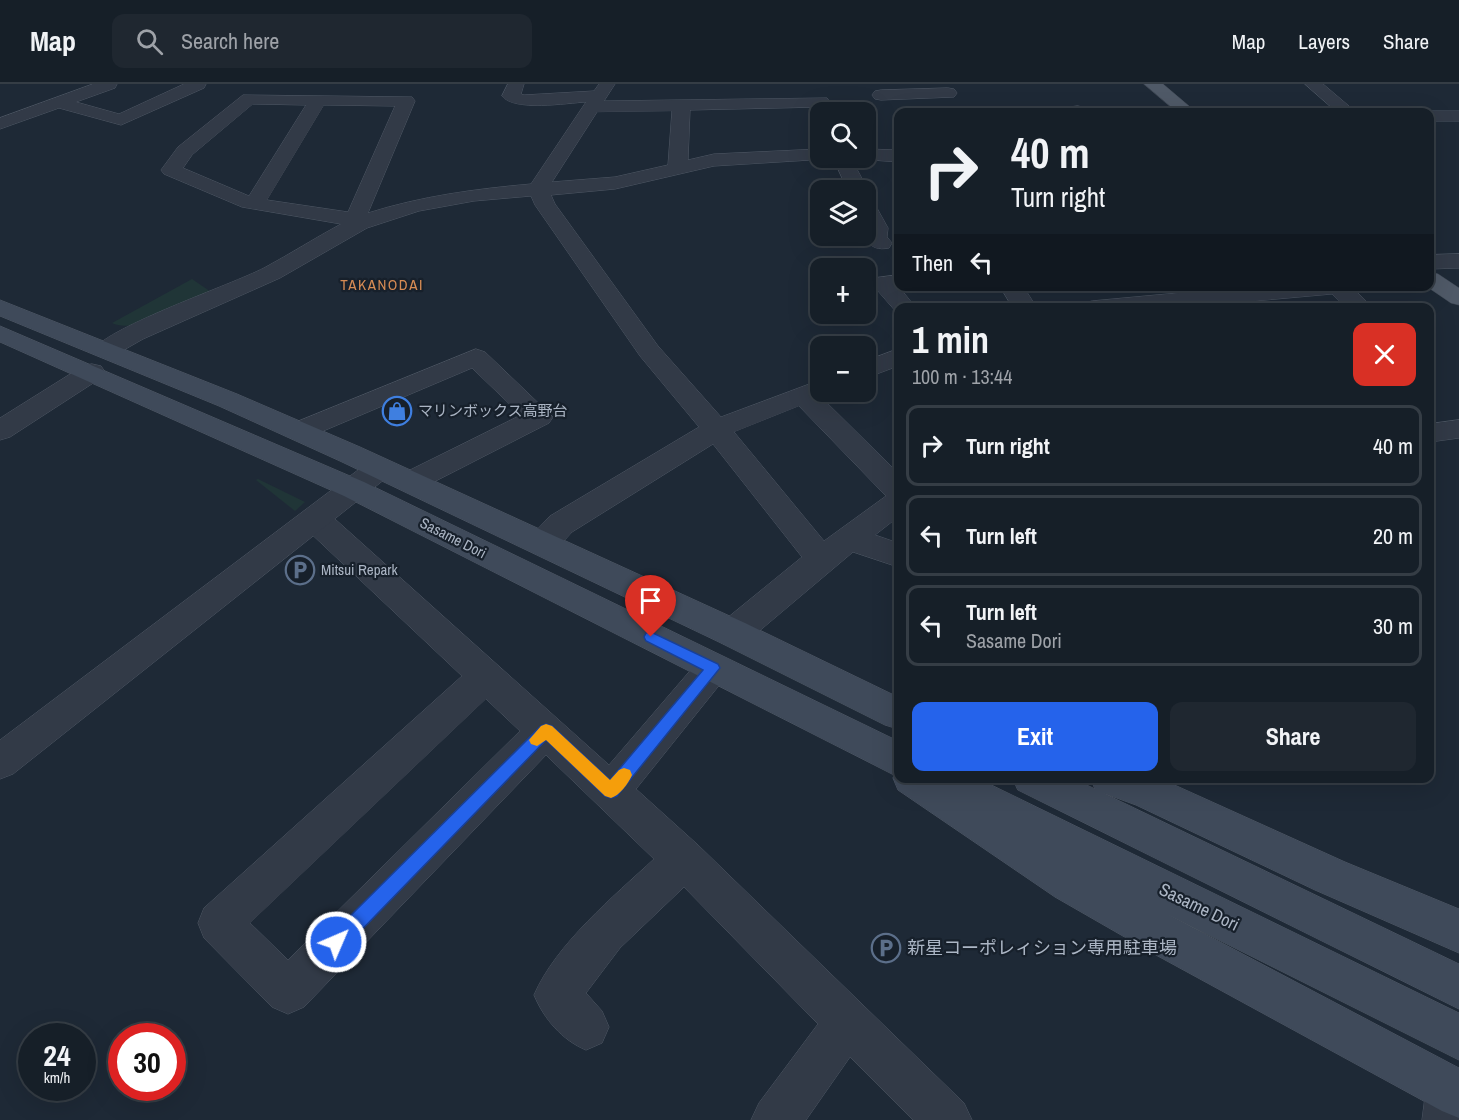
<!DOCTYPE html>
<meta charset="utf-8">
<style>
:root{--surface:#161f28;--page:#1f2730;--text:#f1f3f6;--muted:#9ea2a8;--line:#353d45;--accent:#2563eb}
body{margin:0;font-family:"Archivo Narrow","Noto Sans JP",sans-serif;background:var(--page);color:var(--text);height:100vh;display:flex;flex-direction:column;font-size:22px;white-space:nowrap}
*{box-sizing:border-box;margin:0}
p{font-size:20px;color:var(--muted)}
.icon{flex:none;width:33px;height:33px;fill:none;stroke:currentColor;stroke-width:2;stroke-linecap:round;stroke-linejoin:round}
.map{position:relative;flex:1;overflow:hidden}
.panel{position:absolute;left:894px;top:219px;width:540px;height:480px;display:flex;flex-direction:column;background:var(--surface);border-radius:12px;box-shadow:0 6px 24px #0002,0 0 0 2px var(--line)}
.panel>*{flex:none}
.top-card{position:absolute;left:894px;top:24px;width:540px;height:183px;border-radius:12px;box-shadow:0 6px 24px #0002,0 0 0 2px var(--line);background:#161f28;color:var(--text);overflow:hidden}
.controls{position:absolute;left:810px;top:18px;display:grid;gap:12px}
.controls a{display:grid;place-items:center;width:66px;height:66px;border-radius:12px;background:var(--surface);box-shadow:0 6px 24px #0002,0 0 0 2px var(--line);font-size:30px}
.speed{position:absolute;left:18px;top:939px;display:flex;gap:12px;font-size:30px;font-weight:700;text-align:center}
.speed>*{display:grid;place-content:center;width:78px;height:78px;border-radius:50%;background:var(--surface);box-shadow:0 6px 24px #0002,0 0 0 2px var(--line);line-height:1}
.speed small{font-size:15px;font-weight:400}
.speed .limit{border:9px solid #d22;background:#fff;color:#111}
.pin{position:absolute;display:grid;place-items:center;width:51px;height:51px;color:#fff;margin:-62px -26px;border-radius:50% 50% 50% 0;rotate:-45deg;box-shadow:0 0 6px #0007}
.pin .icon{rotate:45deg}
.me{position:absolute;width:66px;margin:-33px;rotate:45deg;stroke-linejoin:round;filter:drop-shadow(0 0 4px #0008)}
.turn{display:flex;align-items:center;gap:21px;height:126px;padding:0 18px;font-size:27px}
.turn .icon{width:78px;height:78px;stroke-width:2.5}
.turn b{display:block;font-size:42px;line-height:51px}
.then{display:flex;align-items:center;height:57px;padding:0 18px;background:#0003;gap:12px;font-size:22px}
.round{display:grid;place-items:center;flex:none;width:63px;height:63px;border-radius:12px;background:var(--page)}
.headline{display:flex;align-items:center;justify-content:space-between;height:102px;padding:0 18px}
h1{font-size:36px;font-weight:800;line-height:45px}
.cta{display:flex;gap:12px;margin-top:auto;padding:12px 18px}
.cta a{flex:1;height:69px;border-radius:12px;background:var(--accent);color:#fff;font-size:24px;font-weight:800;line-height:69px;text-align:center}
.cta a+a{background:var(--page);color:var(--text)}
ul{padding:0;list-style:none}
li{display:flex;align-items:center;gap:18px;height:81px;margin:0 12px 9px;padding:0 6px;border:3px solid var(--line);border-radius:12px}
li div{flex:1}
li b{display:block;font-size:22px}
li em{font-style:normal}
header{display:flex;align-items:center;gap:36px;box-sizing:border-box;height:84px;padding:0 30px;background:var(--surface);border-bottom:2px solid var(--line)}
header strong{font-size:28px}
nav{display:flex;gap:33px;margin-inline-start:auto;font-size:21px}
.search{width:420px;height:54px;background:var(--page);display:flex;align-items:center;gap:15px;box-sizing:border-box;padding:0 21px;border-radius:12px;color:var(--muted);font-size:22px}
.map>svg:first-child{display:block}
</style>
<header>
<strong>Map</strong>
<div class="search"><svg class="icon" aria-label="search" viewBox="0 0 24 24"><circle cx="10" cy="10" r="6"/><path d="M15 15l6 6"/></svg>Search here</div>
<nav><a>Map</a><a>Layers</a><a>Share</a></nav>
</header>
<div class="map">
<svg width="1459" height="1036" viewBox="0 0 1459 1036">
<rect width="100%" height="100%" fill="#1e2936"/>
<g fill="#203537">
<path d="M192,195L214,210C189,220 136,251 112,239Z"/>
<polygon points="258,395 305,418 295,427 256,396"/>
</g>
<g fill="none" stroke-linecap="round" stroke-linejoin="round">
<g stroke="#4f5865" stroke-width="1">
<g id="minor">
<polygon points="93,0 117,0 115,4 76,18 119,30 184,0 206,0 204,4 121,41 59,24 0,45 0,34"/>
<path d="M508,0H524L521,10L524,11L594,7L599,0H615L604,17L827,14L830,18L827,22L821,23L690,26L688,76L714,70L820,65V74H828L827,75L714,82L615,105L551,111L555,120L658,262L721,333L820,296V308H831L821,313L898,389V433L875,451L898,459V483L853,468L745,559L733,563L721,559L716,549L721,539L802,473L713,360L572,448C559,462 551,474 531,468L526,460L531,452L550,432L699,343L640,272L535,121L531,112L474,117L419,127L367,144L280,194L143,255L115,271L106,274L97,271L93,266C110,242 231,201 264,184C290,170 315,154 341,140L242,123L164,90L161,86L178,63L243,11L412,13L415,17L368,129C422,112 475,105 531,100L586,18C567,19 514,28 502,12ZM253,20L306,21L249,112L183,84L192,71ZM324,21L395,22L348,128L267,116ZM672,27L668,81L615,93L552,98L597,28ZM799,322L886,412L824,457L734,348Z"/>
<polygon points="1305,0 1323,0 1356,28 1337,28"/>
<polygon points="948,4 954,5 957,9 954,13 881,16 875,15 872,11 875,7 881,6"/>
<polygon points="1078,22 1086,24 1089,28 1070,28 1072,23"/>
<polygon points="866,65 898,66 898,78 859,75 858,74 866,74"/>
<polygon points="833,74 851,74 868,106 866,110 866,106 848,106"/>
<path d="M866,115L873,117L888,144L887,153L892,159L889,164C878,166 872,164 865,155Z"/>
<polygon points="1459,170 1459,184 1430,185 1430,171"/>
<polygon points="898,191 898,202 906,202 900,204 916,224 898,224 898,230 871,199 875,194"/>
<polygon points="1000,202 1023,202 1037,224 1013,224"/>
<polygon points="1254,202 1351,202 1373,224 1347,224 1332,210 1177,224 1080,224 1084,219 1092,217"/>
<polygon points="476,265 485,268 553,333 549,339 420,405 410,408 400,405 395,398 400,391 521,331 472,284 309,353 299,356 289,353 285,347 289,341"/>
<polygon points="898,265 898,282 866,294 866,277"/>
<polygon points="92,280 101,282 105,288 101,294 10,353 0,356 0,334 83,282"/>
<polygon points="1459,336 1459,354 1430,358 1430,340"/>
<path d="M315,424L326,427L609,681L701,574L713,570L725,574L731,584L725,594L636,705L698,761L964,1019L972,1036H913L850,973L806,1036H751L759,1019L818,940L684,803L620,864L586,909L602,927L609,943L602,959L586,966C562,956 544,935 534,911C556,860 614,812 654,775L546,671L304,923L288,930L272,923L204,854L198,839L204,824L462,592L304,443L300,435L304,427ZM486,615L520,647L288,876L250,839Z"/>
<polygon points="1450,981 1459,985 1459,1036 1422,1036 1426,1005 1433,988"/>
</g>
</g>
<g stroke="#4f5865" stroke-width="1">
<g id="tertiary">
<polygon points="1430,27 1459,27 1459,37 1430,37 1430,28 1423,28"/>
<polygon points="380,374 390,377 394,384 390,391 13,690 0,695 0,656 370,377"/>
</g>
</g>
<g stroke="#4f5865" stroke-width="1">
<g id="secondary">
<polygon points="0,216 237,310 360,363 745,539 898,613 898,645 885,641 721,559 340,377 219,322 0,232"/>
<polygon points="0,242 364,398 898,657 898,694 977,694 1459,929 1459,976 1165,829 1459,984 1459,1034 1442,1027 1156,871 1055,813 898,706 893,694 894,691 344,412 0,258"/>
<polygon points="1013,694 1072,694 1095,705 1090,694 1159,694 1345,778 1459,825 1459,869 1315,806 1136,721 1103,709 1459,880 1459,925 1018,706"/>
</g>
</g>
<g stroke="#3b4450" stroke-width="1">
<g id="primary">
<polygon points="1144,0 1163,0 1196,28 1177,28"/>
<polygon points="1430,188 1438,190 1459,204 1459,221 1451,219 1426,202 1430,202"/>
</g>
</g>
<use href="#minor" fill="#323a47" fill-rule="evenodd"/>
<use href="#tertiary" fill="#323a47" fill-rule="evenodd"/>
<use href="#secondary" fill="#3f4a5a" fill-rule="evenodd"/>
<use href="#primary" fill="#4f5967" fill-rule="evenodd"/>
</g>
<polygon fill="#2563eb" stroke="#184099" stroke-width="1.5" points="651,548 718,580 720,584 617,712 611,714 605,712 546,656 343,865 336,867 330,865 327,858 330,852 541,642 546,640 552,642 610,696 703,586 646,557 644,553 646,549"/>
<path fill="#f59e0b" d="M546,640L552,642L610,696L619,686L624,684L630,686L632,691C628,700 620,711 611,714L605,712L546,656L537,662L531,660L529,656L541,642Z"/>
<defs>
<g id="shop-ring" transform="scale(1.5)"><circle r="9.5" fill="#17202b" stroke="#3f7fe0" stroke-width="1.5"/><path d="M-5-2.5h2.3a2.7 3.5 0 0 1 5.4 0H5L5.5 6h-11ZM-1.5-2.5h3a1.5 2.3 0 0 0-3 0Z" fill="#3f7fe0"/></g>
<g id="parking-ring" transform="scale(1.5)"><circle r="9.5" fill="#17202b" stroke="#5c6f8a" stroke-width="1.5"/><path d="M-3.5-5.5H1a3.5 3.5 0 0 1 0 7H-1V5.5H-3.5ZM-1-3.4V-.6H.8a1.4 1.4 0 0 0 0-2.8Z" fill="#5c6f8a"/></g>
</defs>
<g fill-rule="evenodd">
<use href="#shop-ring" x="397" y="327"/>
<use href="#parking-ring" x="300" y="486"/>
<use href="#parking-ring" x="886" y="864"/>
</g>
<g text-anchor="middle" stroke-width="4.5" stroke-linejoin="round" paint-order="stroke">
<g font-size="15" letter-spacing="1.5" fill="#d68b54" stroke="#17202b">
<text x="382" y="206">TAKANODAI</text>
</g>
<g font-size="15" fill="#abb5c4" stroke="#17202b" text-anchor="start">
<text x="418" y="332">マリンボックス高野台</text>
<text x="321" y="491">Mitsui Repark</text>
</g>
<g font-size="15" fill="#abb5c4" stroke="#17202b">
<text transform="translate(453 454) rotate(27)" y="5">Sasame Dori</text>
</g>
<g font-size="18" fill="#abb5c4" stroke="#17202b">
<text transform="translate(1199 823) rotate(26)" y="6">Sasame Dori</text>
</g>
<g font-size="18" fill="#abb5c4" stroke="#17202b" text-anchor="start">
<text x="907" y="870">新星コーポレィション専用駐車場</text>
</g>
</g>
</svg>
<div class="controls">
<a><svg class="icon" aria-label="search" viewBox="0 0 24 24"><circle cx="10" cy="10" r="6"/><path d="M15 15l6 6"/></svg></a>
<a><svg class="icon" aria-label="layers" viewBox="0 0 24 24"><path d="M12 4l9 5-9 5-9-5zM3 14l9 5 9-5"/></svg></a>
<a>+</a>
<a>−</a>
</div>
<div class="speed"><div>24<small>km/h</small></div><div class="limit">30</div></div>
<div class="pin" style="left:651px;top:553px;background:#d93025"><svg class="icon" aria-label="arrive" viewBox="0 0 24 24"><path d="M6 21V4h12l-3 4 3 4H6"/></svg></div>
<svg class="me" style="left:336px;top:858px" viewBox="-20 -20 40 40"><circle r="17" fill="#2563eb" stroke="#fff" stroke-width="3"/><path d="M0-11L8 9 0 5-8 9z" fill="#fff"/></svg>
<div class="top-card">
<div class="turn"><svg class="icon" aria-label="right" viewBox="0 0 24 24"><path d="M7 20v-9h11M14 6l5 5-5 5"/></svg><div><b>40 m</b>Turn right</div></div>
<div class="then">Then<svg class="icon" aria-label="left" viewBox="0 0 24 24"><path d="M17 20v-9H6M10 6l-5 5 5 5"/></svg></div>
</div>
<section class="panel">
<div class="headline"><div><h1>1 min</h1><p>100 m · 13:44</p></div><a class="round" style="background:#d93025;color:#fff"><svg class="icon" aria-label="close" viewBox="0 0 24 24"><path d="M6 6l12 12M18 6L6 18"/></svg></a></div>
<ul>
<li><svg class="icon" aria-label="right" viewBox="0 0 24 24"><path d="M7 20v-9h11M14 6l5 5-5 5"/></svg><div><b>Turn right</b></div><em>40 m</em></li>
<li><svg class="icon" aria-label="left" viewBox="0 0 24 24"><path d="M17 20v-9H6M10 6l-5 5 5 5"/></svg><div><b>Turn left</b></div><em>20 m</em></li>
<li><svg class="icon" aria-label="left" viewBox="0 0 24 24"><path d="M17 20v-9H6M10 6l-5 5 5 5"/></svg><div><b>Turn left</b><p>Sasame Dori</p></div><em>30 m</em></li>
</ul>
<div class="cta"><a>Exit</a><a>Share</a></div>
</section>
</div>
